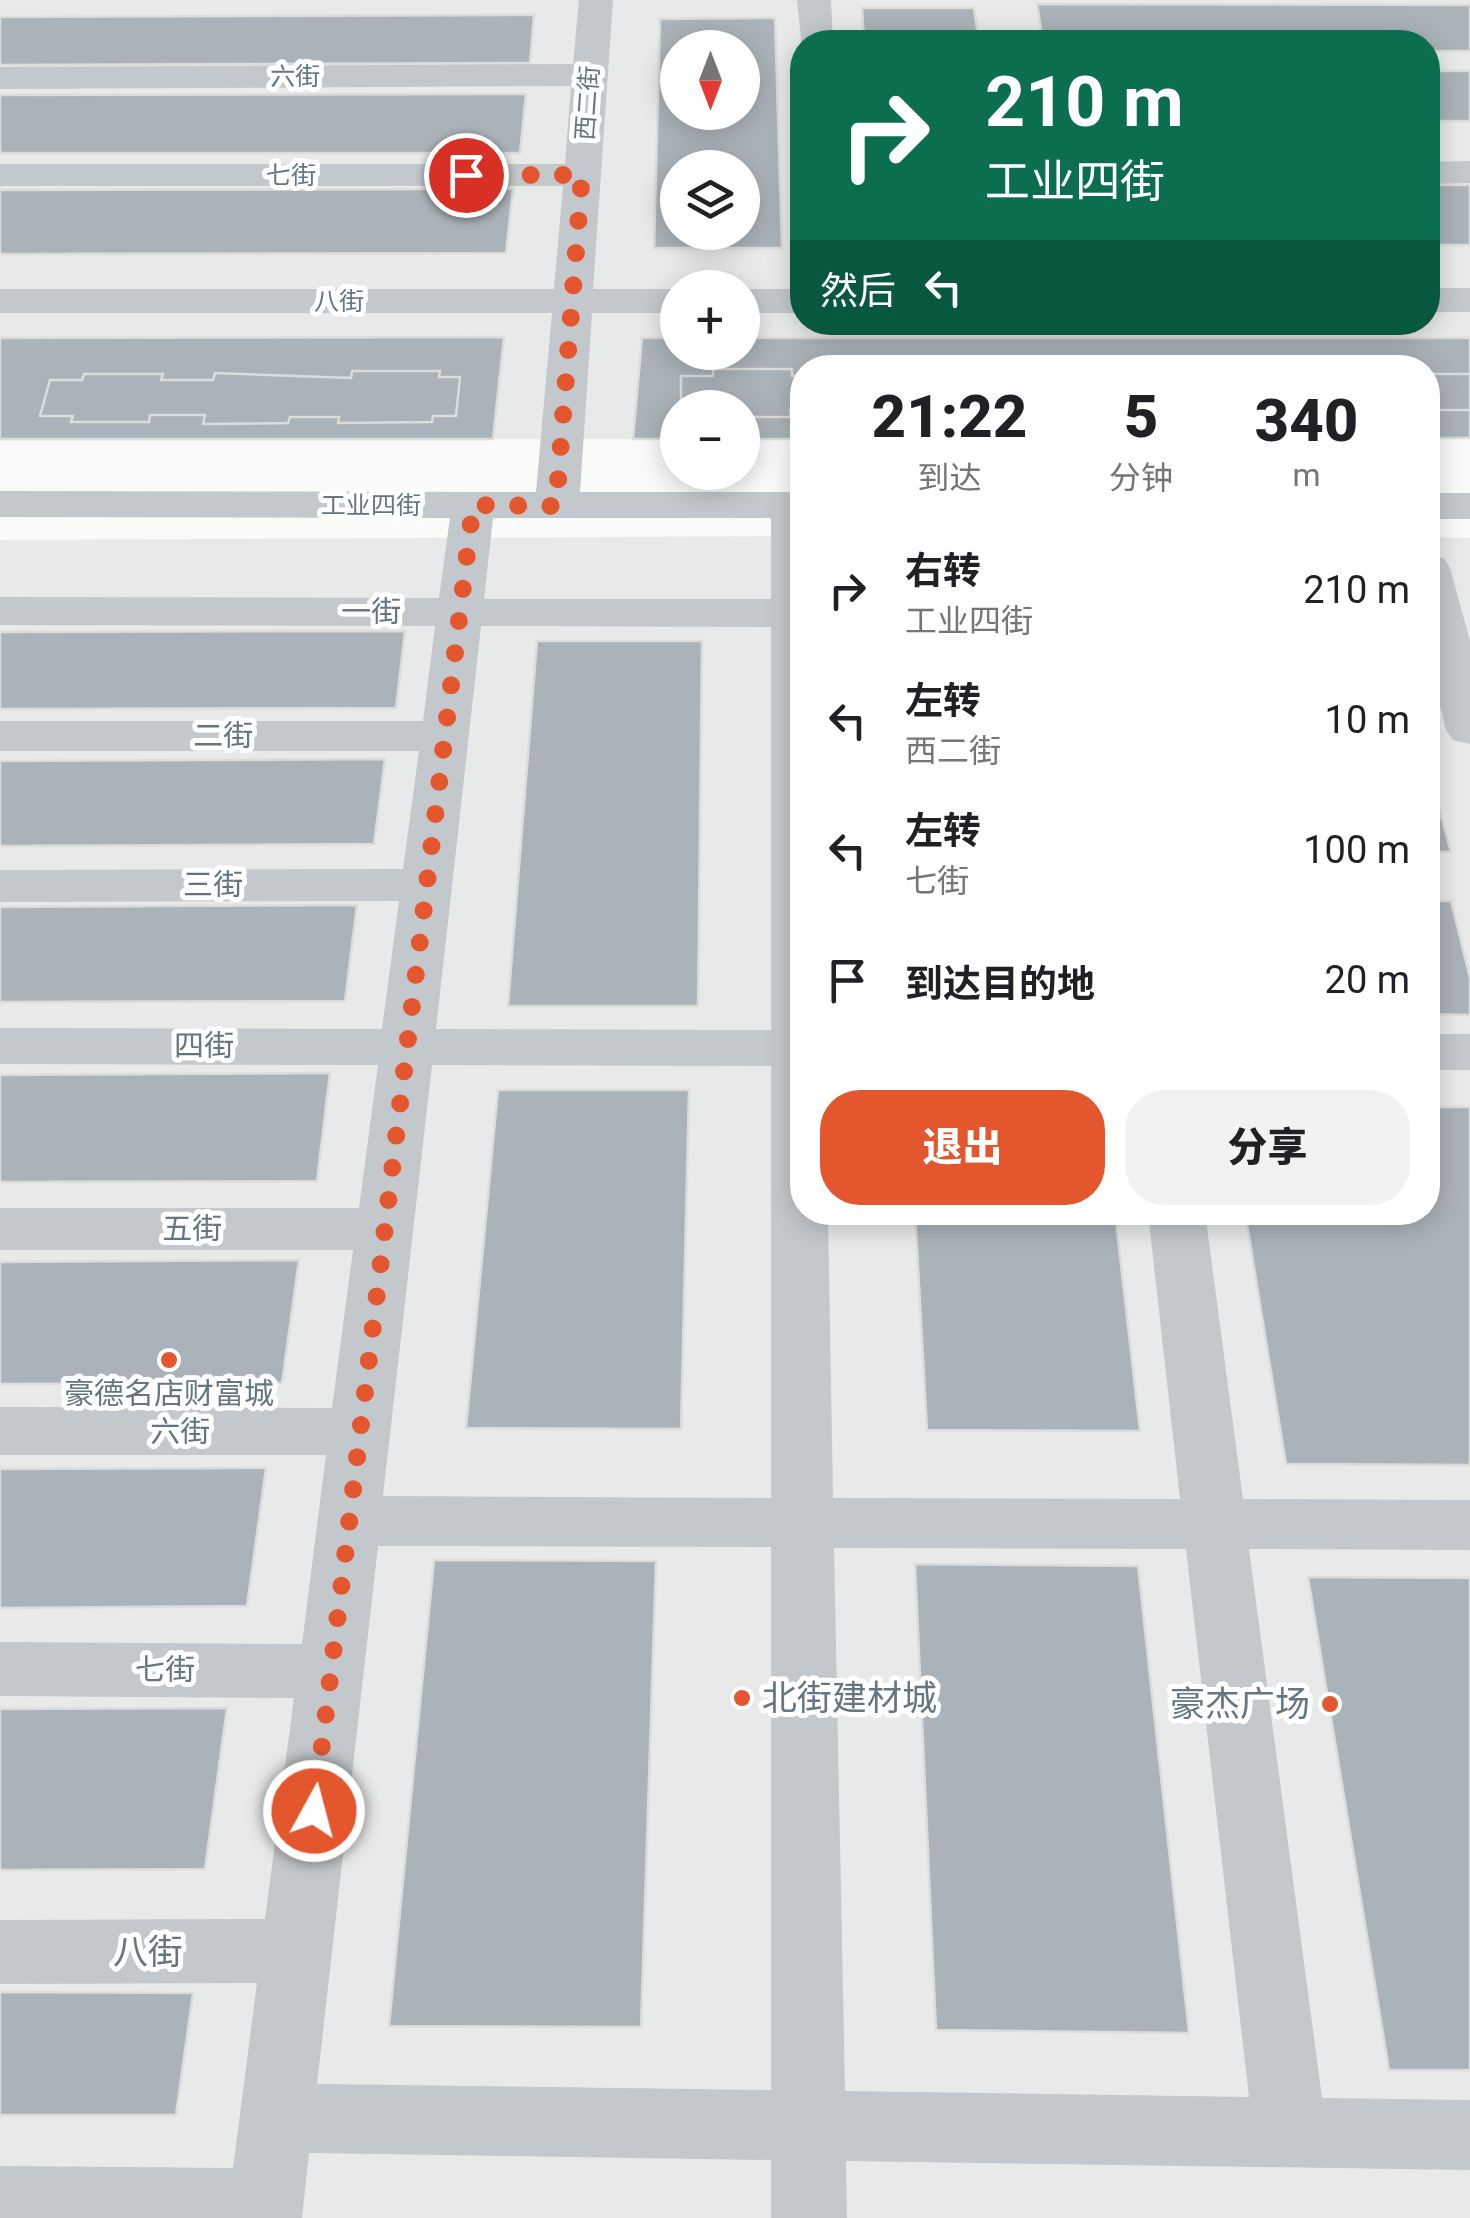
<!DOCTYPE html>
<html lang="zh">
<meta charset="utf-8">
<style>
:root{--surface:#fff;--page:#f2f2f2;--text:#202124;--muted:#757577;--accent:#e4572e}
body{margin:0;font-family:Roboto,"Noto Sans SC",sans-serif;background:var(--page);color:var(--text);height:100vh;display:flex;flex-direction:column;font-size:38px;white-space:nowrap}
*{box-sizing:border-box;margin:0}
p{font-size:32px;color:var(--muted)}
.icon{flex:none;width:55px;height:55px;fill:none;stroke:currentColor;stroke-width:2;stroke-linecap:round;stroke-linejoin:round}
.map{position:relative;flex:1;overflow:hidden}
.details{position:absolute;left:790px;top:355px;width:650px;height:870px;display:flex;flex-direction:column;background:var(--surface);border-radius:40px;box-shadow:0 5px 25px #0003}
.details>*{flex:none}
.hud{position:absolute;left:790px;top:30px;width:650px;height:305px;border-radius:40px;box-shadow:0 5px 25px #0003;background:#0b6e4f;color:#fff;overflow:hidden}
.needle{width:65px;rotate:180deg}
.tools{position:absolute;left:660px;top:30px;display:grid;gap:20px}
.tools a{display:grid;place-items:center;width:100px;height:100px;border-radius:50%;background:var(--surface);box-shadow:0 5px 25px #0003;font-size:50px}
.pin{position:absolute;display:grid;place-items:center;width:85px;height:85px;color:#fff;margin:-42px;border:5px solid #fff;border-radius:50%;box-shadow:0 2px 10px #0007}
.me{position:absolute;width:110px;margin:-55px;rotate:7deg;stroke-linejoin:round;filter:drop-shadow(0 0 8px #0008)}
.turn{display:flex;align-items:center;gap:35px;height:210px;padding:0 30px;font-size:45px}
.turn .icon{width:130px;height:130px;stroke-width:2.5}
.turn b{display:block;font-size:70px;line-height:85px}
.then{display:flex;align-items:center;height:95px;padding:0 30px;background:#0003;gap:20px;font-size:38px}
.eta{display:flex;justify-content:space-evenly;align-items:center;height:170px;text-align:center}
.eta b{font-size:60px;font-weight:800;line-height:70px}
.button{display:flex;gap:20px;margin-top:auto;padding:20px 30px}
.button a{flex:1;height:115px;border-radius:40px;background:var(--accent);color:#fff;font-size:40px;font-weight:800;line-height:115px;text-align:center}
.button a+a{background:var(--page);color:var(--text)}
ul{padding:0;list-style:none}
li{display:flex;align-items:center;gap:30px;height:130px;padding:0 30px}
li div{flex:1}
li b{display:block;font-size:38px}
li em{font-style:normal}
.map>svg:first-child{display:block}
</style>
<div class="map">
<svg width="1470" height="2218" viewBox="0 0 1470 2218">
<rect width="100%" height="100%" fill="#fafaf8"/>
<g fill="#e8e9e9" fill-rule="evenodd">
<path d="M0,0H1470V438H1428V368H802V439H743L742,408H678L677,439H0ZM802,42H1428V322H802ZM678,48H742V112H678ZM678,168H742V232H678ZM678,288H742V352H678Z"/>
<polygon points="802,536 802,1212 1428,1212 1428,537 1470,538 1470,2218 0,2218 0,540"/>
</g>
<g fill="#aab3b9" stroke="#dcdcda" stroke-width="2.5" fill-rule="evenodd">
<polygon points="1037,4 1470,5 1470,51 1428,51 1428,42 1043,42"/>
<polygon points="862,8 974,8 979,42 864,42"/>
<polygon points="534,15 530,63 0,65 0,17"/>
<path d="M775,18L782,248H654L660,19ZM678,48H742V112H678ZM678,168H742V232H678Z"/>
<rect x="1428" y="71" width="42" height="50"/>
<polygon points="526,94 520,153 0,153 0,95"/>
<rect x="1428" y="185" width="42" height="60"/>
<polygon points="513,189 506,253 0,254 0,190"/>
<polygon points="504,337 493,439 0,439 0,338"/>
<polygon points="642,338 678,338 678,352 742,352 742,338 1470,338 1470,438 1428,438 1428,368 802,368 802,439 742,439 742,408 678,408 678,439 633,439"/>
<polygon points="713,369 792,369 792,376 802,375 802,410 790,410 791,417 742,417 742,408 681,408 681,376 713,376"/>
<polygon points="352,371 440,371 439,377 460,377 456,416 433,416 432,422 338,423 339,417 290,417 288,423 203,424 205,415 150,415 149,422 71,422 73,416 40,416 50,380 82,380 84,374 163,374 161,380 213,380 215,373 351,378"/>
<polygon points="1428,374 1470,374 1470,410 1432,410 1434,417 1428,417"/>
<polygon points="405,631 396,708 0,709 0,632"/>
<polygon points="537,641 702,641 698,1006 508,1006"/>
<polygon points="385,759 374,844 0,846 0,761"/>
<polygon points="1428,767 1451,852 1428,852"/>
<polygon points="1428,901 1451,901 1470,978 1470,1015 1428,1014"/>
<polygon points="357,905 345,1001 0,1002 0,907"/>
<polygon points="330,1073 317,1181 0,1182 0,1075"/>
<polygon points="498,1090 689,1090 681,1429 466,1428"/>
<polygon points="1428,1107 1470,1107 1470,1465 1286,1464 1245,1212 1428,1212"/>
<polygon points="915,1212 1115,1212 1140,1431 927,1430"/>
<polygon points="299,1260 282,1383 0,1384 0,1262"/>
<polygon points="266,1468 247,1606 0,1608 0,1469"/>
<polygon points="434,1560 656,1561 641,2027 389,2026"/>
<polygon points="915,1564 1138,1566 1189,2033 936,2030"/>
<polygon points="1308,1577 1470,1578 1470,2070 1389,2070"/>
<polygon points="227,1708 205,1869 0,1870 0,1709"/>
<polygon points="0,1992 193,1993 176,2115 0,2115"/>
</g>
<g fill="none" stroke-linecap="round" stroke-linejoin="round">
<g fill="#c3c8cc" fill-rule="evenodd">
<path d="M579,0H613L593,289H678V313H592L580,492H802V1212H828L833,1498L1180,1499L1148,1212H1205L1243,1499L1470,1500V1550L1249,1549L1322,2098L1470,2100V2170L846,2161L847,2218H771V2160L309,2153L302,2218H0V2166L233,2168L257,1983L0,1984V1920L265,1919L294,1698L0,1696V1642L302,1644L326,1455H0V1407L332,1408L353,1250H0V1208H359L378,1065L0,1064V1028L382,1029L399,901L0,902V870L403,869L419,751H0V721H423L435,626L0,625V597L439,598L450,518L0,517V491L536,492L552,313H0V289H554L563,186H0V164H565L571,86L0,89V67L573,64ZM493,518H771V599H484ZM481,626L771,627V1030L436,1029ZM432,1065L771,1066V1498L383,1496ZM378,1546L771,1547V2090L317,2084ZM834,1548L1186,1549L1249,2097L845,2091Z"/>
<polygon points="797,0 831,0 833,42 802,42 802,48"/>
<polygon points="1470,161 1470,183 1428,184 1428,162"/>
<rect x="1428" y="288" width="42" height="24"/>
<rect x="742" y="289" width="60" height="24"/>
<rect x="1428" y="493" width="42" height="26"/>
<polygon points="1428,555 1444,558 1450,568 1470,641 1470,744 1453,740 1446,730 1428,656"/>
<rect x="1428" y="1034" width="42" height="36"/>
</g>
</g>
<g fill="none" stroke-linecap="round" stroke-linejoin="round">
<polyline stroke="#e4572e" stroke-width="18" stroke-dasharray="0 32.4" points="314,1811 473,505 556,506 582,175 466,175"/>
</g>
<g fill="#e4572e" stroke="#fff" stroke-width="4">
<circle cx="169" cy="1360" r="10"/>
<circle cx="742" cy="1698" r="10"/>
<circle cx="1330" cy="1704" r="10"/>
</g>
<g text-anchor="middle" stroke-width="10" stroke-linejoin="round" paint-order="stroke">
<g font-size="25" fill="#657683" stroke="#fff">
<text x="295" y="85">六街</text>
<text transform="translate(587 103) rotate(-86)" y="9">西二街</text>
<text x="291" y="184">七街</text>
<text x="339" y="310">八街</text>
<text x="371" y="514">工业四街</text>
</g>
<g font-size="30" fill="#657683" stroke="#fff">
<text x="371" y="622">一街</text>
<text x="223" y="746">二街</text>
<text x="213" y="895">三街</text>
<text x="204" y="1056">四街</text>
<text x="192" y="1239">五街</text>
<text x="180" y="1442">六街</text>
<text x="165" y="1680">七街</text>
</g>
<g font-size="30" fill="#657683" stroke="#fff">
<text x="169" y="1404">豪德名店财富城</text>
</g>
<g font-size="35" fill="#657683" stroke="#fff" text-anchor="start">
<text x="762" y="1710">北街建材城</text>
<text x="1310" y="1716" text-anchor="end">豪杰广场</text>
</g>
<g font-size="35" fill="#657683" stroke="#fff">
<text x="148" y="1964">八街</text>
</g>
</g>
</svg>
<div class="tools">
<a><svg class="needle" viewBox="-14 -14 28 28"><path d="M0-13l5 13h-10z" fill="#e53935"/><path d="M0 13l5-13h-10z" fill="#757577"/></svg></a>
<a><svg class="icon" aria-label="layers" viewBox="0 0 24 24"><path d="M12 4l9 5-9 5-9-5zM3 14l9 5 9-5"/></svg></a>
<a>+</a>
<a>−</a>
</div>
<div class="pin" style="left:466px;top:175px;background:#d93025"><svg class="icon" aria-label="arrive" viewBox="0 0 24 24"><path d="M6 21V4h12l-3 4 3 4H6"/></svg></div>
<svg class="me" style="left:314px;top:1811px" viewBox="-20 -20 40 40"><circle r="17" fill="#e4572e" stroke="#fff" stroke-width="3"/><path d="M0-11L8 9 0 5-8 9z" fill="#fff"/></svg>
<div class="hud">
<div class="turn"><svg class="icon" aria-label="right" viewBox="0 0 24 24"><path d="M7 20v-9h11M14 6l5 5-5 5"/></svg><div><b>210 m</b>工业四街</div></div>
<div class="then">然后<svg class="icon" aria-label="left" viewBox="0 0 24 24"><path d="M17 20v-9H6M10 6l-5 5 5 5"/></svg></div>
</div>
<section class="details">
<div class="eta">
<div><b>21:22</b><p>到达</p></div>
<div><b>5</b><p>分钟</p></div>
<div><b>340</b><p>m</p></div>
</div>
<ul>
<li><svg class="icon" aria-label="right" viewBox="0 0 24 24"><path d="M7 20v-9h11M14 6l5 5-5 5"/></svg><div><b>右转</b><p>工业四街</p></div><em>210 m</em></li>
<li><svg class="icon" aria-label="left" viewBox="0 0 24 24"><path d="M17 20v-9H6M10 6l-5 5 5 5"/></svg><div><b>左转</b><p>西二街</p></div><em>10 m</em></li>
<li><svg class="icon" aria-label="left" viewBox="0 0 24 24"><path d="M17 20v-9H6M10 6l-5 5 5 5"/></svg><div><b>左转</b><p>七街</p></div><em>100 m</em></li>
<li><svg class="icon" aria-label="arrive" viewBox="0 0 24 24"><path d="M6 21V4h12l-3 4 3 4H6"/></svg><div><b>到达目的地</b></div><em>20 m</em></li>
</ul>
<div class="button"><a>退出</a><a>分享</a></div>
</section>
</div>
